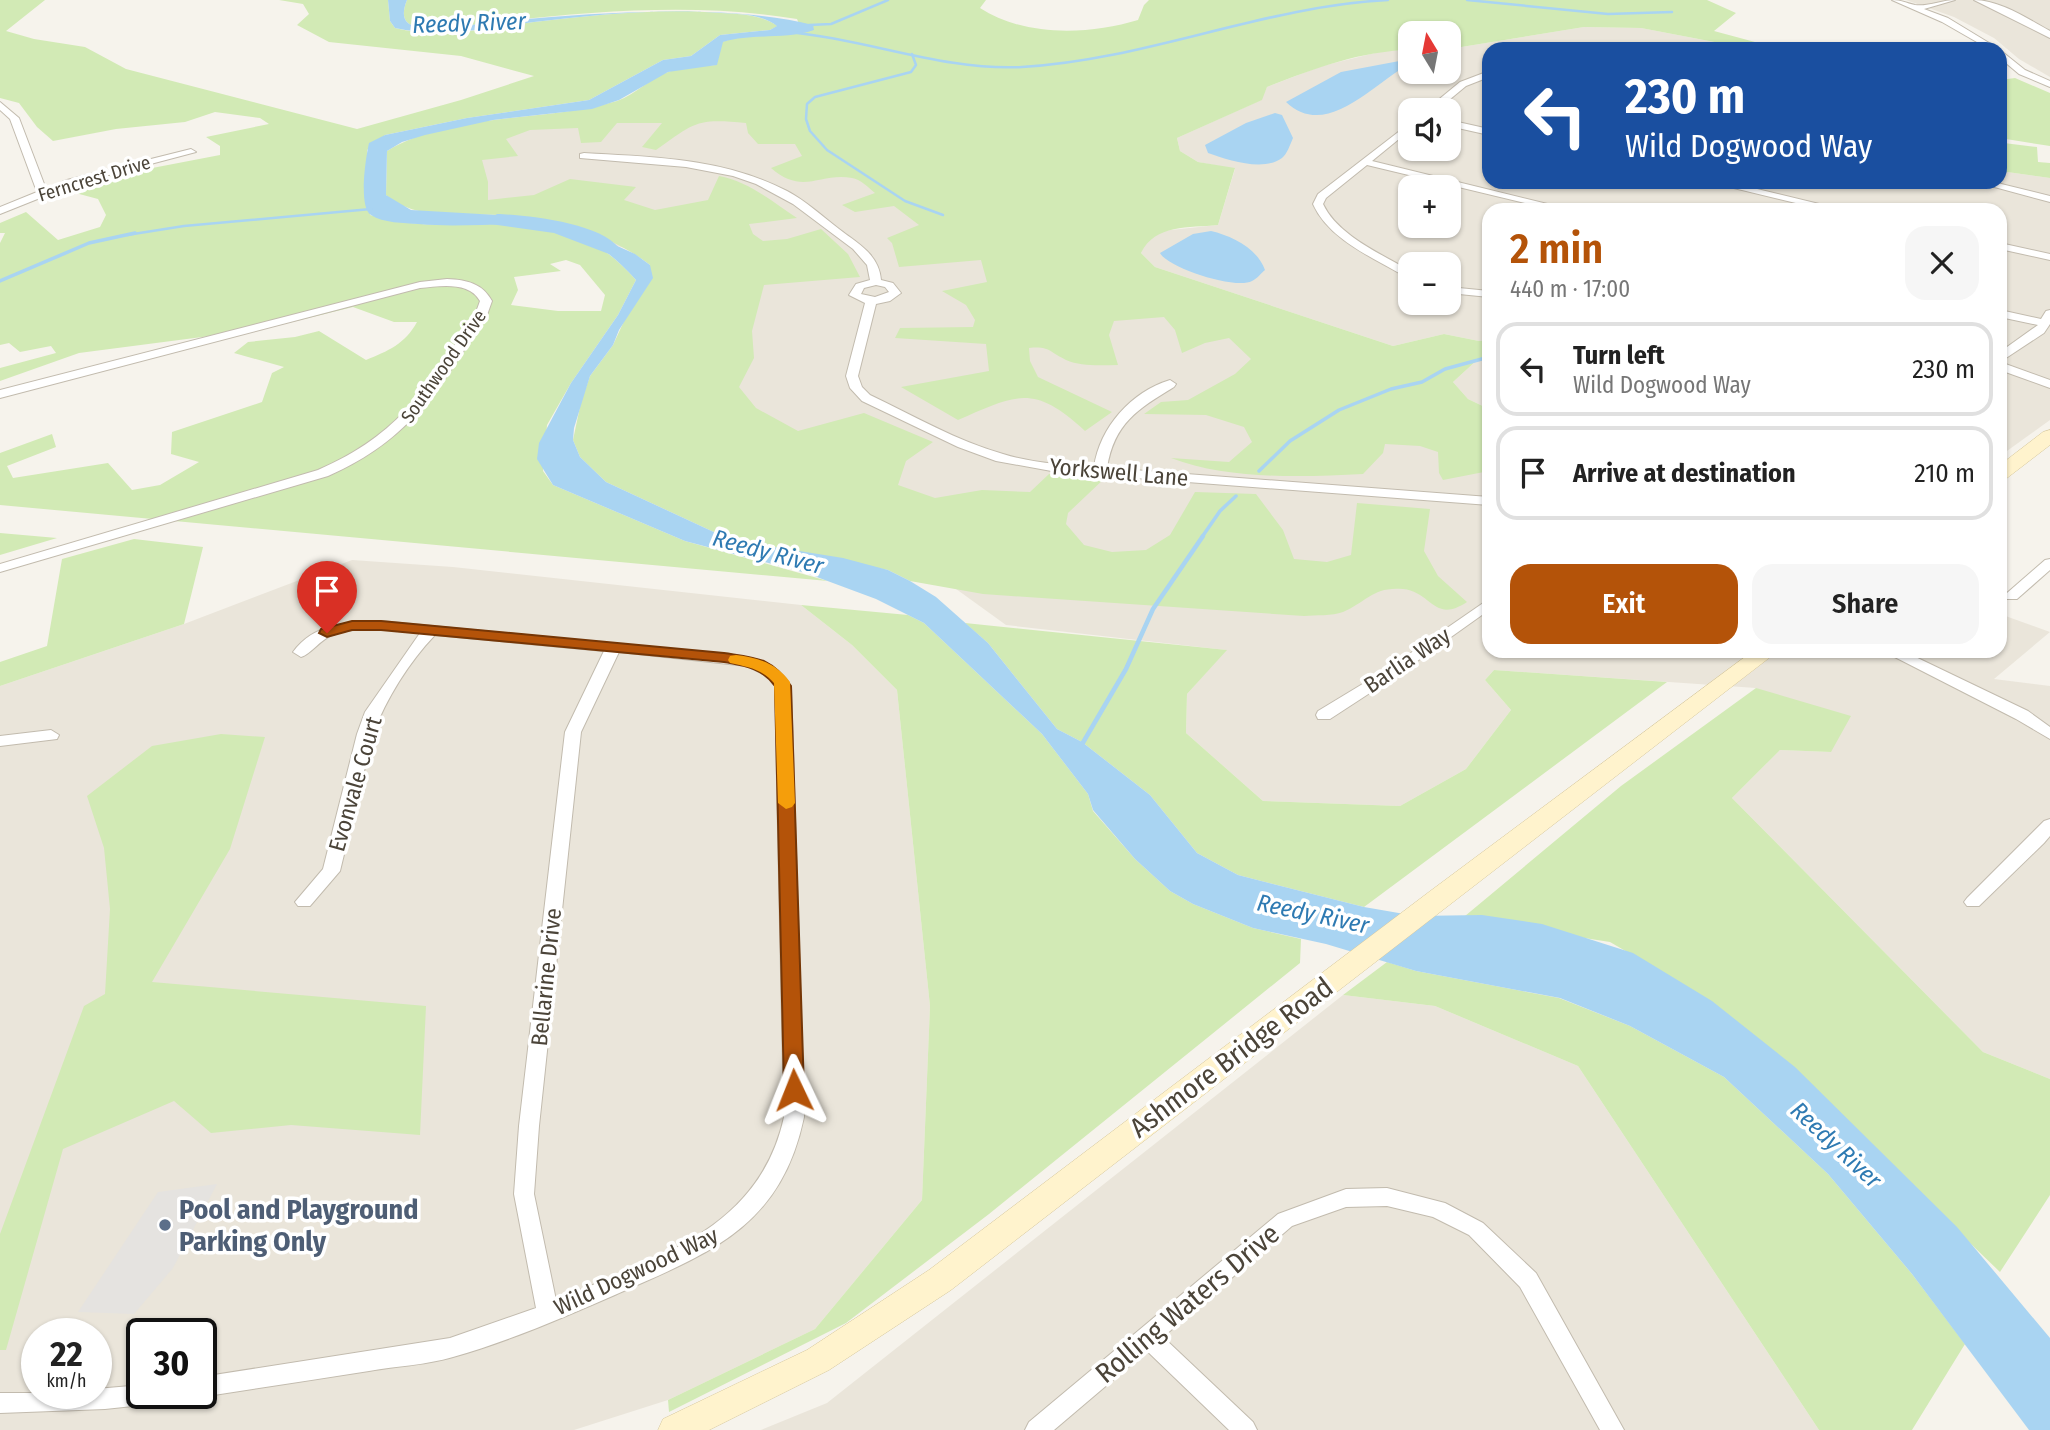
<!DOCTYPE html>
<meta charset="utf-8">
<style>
:root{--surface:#fff;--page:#f6f6f6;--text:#222;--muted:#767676;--line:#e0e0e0;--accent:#b45309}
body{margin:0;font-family:"Fira Sans Condensed",sans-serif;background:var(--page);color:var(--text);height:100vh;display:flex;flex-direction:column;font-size:26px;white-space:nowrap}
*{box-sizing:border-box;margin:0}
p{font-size:23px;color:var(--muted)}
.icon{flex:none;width:38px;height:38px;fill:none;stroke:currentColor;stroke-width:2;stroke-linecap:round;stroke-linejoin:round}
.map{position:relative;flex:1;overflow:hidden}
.side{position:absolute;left:1482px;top:203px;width:525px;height:455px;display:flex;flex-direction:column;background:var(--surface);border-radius:21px;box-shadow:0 2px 5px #0004}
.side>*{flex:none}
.banner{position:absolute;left:1482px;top:42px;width:525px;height:147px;border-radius:21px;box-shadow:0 2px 5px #0004;background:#1a4fa0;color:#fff;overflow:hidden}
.needle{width:46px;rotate:350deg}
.tools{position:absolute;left:1398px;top:21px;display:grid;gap:14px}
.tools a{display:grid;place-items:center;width:63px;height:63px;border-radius:14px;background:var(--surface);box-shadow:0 2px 5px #0004;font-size:35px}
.speed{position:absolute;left:21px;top:1318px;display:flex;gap:14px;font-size:35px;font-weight:700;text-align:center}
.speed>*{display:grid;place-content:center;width:91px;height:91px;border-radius:50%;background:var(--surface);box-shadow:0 2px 5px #0004;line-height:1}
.speed small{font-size:18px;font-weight:400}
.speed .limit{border:4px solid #111;border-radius:10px;background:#fff;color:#111}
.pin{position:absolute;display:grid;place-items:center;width:60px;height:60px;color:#fff;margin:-72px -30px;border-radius:50% 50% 50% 0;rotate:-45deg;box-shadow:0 0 7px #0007}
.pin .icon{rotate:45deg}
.me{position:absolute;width:77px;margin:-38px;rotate:358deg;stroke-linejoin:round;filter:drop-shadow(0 0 5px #0008)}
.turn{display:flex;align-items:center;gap:24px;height:147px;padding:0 28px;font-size:32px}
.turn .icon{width:91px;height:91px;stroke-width:2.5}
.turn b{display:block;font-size:49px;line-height:60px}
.round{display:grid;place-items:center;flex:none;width:74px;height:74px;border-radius:21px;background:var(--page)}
.head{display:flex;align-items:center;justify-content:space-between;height:119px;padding:0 28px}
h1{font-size:42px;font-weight:600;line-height:52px;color:var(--accent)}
.button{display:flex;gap:14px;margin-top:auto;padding:14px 28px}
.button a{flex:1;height:80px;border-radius:21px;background:var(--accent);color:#fff;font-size:28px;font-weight:600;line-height:80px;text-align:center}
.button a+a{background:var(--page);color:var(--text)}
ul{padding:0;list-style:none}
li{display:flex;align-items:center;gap:21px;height:94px;margin:0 14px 10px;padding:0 14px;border:4px solid var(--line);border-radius:21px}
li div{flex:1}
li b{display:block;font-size:26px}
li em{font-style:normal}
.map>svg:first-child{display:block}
</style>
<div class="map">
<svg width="2050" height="1430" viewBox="0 0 2050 1430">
<rect width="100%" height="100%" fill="#f6f3ec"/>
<g fill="#eae5da" fill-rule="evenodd">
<polygon points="1906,0 2050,0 2050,77 2019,59 1994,38 1954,17"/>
<path d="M1584,27L1641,28L1751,49H1489V182H2000V171L2050,178V420L2000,456V210H1489V340L1479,341L1444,334L1393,346L1155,267L1141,253L1146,242L1161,231L1218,225L1235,169L1198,162L1180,151L1177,138L1261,100L1267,87L1322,66L1383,51L1410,50V72H1449V49ZM1410,110H1449V149H1410ZM1410,187H1449V226H1410ZM1410,264H1449V303H1410Z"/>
<polygon points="685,106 821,138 1489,419 1489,651 2000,651 2000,614 2050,632 1994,679 2050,686 2050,1079 1983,1052 1732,798 1780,750 1831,752 1756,688 1494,670 1485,680 1511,710 1466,769 1400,806 1263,801 1186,733 1187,694 1226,650 1006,625 848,511 749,468 715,273 466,204 455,158 519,128"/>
<polygon points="1489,360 1489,409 1468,399 1453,382 1476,361"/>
<path d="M352,560L453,567L801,605L852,645L897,690L930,1006L922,1200L815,1329L668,1400L574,1430H0V686L184,624ZM37,1334H96V1393H37ZM142,1334H201V1393H142Z"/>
<polygon points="1343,995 1435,1006 1578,1066 1819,1430 761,1430 827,1403"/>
</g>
<g fill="#d2eab5" fill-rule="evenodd">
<path d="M0,0H45L6,31L34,39L85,47L126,69L357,129L461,100L534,76L461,56L329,42L297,25L309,14L303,4L279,0H388L390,21L395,28C440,39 489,28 534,22C596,15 659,8 721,13C740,14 762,15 778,26L770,30L720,35L691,56L663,60L589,100L467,118L385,135L367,150L370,215C471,246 550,183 636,280L618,315L571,383L547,425L543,471L553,485L685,541L828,581L0,505V453L52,434L56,447L7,466L13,478L108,463L132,490L160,485L199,462L171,454L172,432L262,402L272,373L284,367L234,353L248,342L295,337L319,331L366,360C388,351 405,344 417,322H394L353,307L264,329L79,353L0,381V368L56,353L51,346L20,352L9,343L0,345V243L5,233H0V223L26,212L58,240L100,227L106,215L98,199L68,191L95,179L220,155V146L206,137L269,124L260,118L215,112L185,122L116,129L53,141L37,127L19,103L0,98ZM566,260L580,265L605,295L601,311H558L511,305L518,290L514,277L561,271L550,264Z"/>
<path d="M407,0H986L980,8C1024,37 1089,35 1138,20L1144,5L1149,0H1707L1736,13L1714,31L1781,49H1751L1641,28L1584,27L1449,49V33H1410V50C1360,51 1313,69 1267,87L1262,100L1177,138L1180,151L1198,162L1235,168L1218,225C1189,228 1155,224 1141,253L1155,267L1393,346L1444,334L1479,341L1489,340V360L1476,361L1453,382L1468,399L1489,409V471L1443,480L1439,473L1438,452L1420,446L1385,444L1383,453L1363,474C1302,477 1228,480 1171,458L1229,462L1252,442L1244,427L1206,415L1144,414L1161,402L1188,400L1235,374L1251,359L1229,338L1205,343L1182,353L1175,330L1164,317L1114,321L1109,335L1118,365C1101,365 1082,367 1066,360C1049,352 1050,346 1029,348L1030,361L1038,377L1112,412L1085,431C1034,384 1017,394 958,420L901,387L989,371L986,344L895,338L900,328L973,327L975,320L966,305L942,291L987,282L981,260L899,267L892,243L887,238L919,225L894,206L855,212L842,205L875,193C869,188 860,179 852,178C820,172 803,196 771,168L802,156L795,144H758L748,133L746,123C697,118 695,122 656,150L642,147L662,123H617L601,142L581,143L578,128L530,130L506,139L518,156L482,160L488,182V200L534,195L570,179L636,187L624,200L655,210L708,200L719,176C748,181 773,202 797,218L749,224L753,234L763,241L787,239L821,229L848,254L860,277L764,285L752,331L754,358L739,387L756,408L798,431L864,413L933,442L906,461L898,485L935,498L982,490L1030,492L1049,474L1106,477L1068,513L1066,524L1084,545L1112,552L1146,550L1170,535L1195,492L1256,494L1283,530L1294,559L1327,562L1351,555L1357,503L1430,509L1424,551L1438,576L1467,602C1434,624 1432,592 1403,589C1374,586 1366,602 1343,612C1332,616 1316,615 1304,616L983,594L910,581L888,570L731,540L606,482L580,457L573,440L581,402L590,376L613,345L650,265C611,235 564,222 515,216C474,211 419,224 386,195L387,151C454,111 543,123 617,101C635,95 650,78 668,72C683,67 701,66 716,65L722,42L734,38L803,33L797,19C684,0 561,14 447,28C424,28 394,32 407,0Z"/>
<polygon points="2015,78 2050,93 2050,146 2006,139 2004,143 2037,147 2038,162 2050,163 2050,178 2000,171 2000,80"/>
<polygon points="0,533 57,538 0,555"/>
<polygon points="134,539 203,547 184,624 0,686 0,662 47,646 62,559"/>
<polygon points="801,605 908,615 924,623 1042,734 1088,794 1093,811 1135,859 1170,891 1193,904 1253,928 1301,939 1300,963 989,1214 846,1323 669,1412 668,1400 815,1329 922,1200 930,1006 897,690 852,645"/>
<polygon points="965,623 1227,650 1187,694 1186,733 1263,801 1400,806 1466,769 1511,710 1485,680 1494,670 1667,682 1364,907 1238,875 1197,853 1150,795 1082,742 1057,729 988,643"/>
<polygon points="1756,688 1851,716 1831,752 1780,750 1732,798 1983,1052 2050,1079 2050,1195 2000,1272 1831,1109 1691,989 1610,942 1546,932 1453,926 1621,786"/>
<polygon points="221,734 265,737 230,849 152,982 426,1006 420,1135 291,1125 211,1133 174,1101 63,1149 6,1350 0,1350 0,1234 84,1006 105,994 110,909 104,848 87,796 152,746"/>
<polygon points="1387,962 1416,971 1559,998 1630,1026 1724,1077 1828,1174 1912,1274 1965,1344 1912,1430 1819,1430 1578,1066 1435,1006 1343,995"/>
</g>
<polygon fill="#e5e3e0" points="217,1184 173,1268 134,1314 78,1312 158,1192"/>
<g fill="#a9d4f2">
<path d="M388,0H407C394,32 424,28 447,28C551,15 715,0 813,25L814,30C785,40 752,33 723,42L717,65L668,72L619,100L592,109L493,120L425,135L402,142L387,151L386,195L411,210L516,216L571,225L635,254L650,265L653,278L619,330L613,345L590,376L574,428L573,440L580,457L606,482L731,540L843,558L888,570L910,581L936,597L988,643L1057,729L1082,742L1150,795L1197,853L1238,875L1364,907L1416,916L1482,915L1542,924L1633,953L1712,1001L1795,1067L1957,1227L2050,1338V1430H2029L1912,1274L1828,1174L1724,1077L1630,1026L1560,998L1416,971L1326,944L1253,928L1193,904L1170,891L1135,859L1093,810L1088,794L1042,734L924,623L876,599L806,573L685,541L553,485L537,459L539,443L571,383L618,315L636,280C565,200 508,232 418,224C404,223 383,223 371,215C358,207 366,156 369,143L385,135L467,118L589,100L663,60L691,56L720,35L770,30L777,26C762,14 739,14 721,13C658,8 596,15 534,22C489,28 440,38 395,28L390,21Z"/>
<path d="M1410,59V64C1374,82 1327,141 1286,102L1341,72Z"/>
<path d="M1275,113L1282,115L1293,138C1290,145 1287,154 1282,158C1263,172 1228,160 1208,153L1205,145L1246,123Z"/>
<path d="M1211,231C1232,236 1257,248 1265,270C1261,273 1257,279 1252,281C1236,290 1168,268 1160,253L1193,234Z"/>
</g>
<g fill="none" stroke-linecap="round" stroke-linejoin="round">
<g stroke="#a9d4f2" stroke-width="2.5">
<polyline points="1467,0 1608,14 1672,12"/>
<polyline points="809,25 831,24 888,0"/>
<path d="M797,33C872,41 946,71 1022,67C1147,60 1264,6 1388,0"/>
<polyline points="912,54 916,65 911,72 815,97 807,104 806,119 810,131 827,150 905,201 943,215"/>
<polyline points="127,235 184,226 371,209"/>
</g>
<g stroke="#a9d4f2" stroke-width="3.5">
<polyline points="0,281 89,243 135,233"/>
<polyline points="1259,471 1290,441 1339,410 1391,389 1422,382 1445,369 1489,357"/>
<polyline points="1202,537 1220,511 1236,496"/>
</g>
<polyline stroke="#a9d4f2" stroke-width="4.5" points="1081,746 1126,669 1153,609 1203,536"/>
<path fill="#a9d4f2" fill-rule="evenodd" d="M497,214C527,215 600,223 619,248L609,254L554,233L490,224L488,220Z"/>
<g stroke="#c2bbae" stroke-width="2">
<g id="minor">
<path d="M1892,0C1901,0 1906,3 1915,5C1926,7 1943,0 1955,0L1924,9L1948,18L1999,49H1989L1942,22Z"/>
<path d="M1974,0C2000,0 2028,19 2050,31V38Z"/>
<polygon points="2000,50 2025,70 2050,81 2050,87 2019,74 2000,58"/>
<polygon points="1489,71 1489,77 1466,86 1437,110 1426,110 1460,82"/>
<polygon points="0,102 19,118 46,189 67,180 191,149 196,152 75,184 0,214 0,207 37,192 10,119 0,110"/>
<polygon points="1449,120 1489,129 1489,135 1449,126"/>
<path d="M1410,123V130L1372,161L1572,210H1554L1367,165L1326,198L1323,204C1338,236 1382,254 1410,271V278L1406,277C1374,258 1329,240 1313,204L1318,194Z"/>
<path d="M584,153C653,157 724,158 787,191C806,201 822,216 839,229C857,243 879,254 881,280L893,283L901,293L890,301L876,304L858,376L862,387L870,395C914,416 957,441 1003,454C1032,463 1064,465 1094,467C1100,427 1131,392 1170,380L1176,384L1174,387C1138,409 1114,423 1107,468L1489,497V505L1057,472L996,461L958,447L862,401L850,388L846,376L865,303L849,295L856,284L870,280L867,265L853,249L793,204L756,184L733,176L686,167L580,158V154ZM876,285L885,287L889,292L875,297L861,294L864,288Z"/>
<polygon points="1709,182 1728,182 1844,210 1825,210"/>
<polygon points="1976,182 1993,182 2050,196 2050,202"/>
<polygon points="2000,243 2050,254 2050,260 2000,249"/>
<path d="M447,279C467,280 482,283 492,301L487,315C438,389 412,439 328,476L0,572V564L318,470C401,434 427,387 475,315L480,301C469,281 440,286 420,288L0,398V390L420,282Z"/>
<polygon points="1449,287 1489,291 1489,297 1449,293"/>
<polygon points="2000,310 2041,319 2046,311 2050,310 2050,324 2044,333 2000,362 2000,352 2038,325 2000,317"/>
<polygon points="2000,362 2050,380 2050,388 2000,370"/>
<polygon points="2050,559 2050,570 2017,599 2007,599 2005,596 2007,593 2045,560"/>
<polygon points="1489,599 1489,610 1399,674 1330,719 1318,719 1316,715 1318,711 1389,668"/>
<path d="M381,621L732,655C757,658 777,663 791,686L804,1117C781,1227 710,1253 617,1294C564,1317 510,1341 453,1357C426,1365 397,1366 369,1371C313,1380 257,1388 201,1397L192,1393H201V1377L450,1338L536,1308L514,1194L519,1126L565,732L604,651L435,635C409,662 386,699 373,734L340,871L310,906H298L295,902L323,869L357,734L365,712L420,633C392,630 359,625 332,635C320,640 311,654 301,657L293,652C314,623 348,622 381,621ZM619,652L747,666L767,676L775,686L784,1117C759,1232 652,1259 556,1300L534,1194L539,1126L581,732Z"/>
<polygon points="1883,651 1903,651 2028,711 2050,727 2050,739 2016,719"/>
<polygon points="51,730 59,735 57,739 0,746 0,736"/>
<polygon points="2050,819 2050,836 2044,843 1979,906 1967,906 1964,902 1967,898 2044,821"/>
<polygon points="1387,1188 1445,1203 1483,1223 1536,1273 1624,1430 1600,1430 1520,1287 1469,1235 1433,1217 1387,1206 1346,1207 1292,1226 1163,1337 1253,1422 1257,1430 1229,1430 1147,1351 1054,1430 1025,1430 1029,1422 1278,1214 1346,1189"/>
<polygon points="142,1385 142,1393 172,1393 169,1400 161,1403 105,1409 0,1413 0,1393 96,1393 96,1389"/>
</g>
</g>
<g stroke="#d6c79b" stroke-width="1">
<g id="secondary">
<polygon points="2050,430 2050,445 2007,478 2000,480 2000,465 2043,432"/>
<polygon points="1753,651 1778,651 951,1290 829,1370 709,1430 658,1430 663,1419 807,1350 929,1270 1429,892"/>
</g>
</g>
<use href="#minor" fill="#fff" fill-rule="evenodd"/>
<use href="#secondary" fill="#fff3cd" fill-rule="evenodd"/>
</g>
<path fill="#b45309" stroke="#753606" stroke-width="2" d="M352,621H381L724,653C757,658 771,657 791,686L804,1090L801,1096L794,1098L787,1096L784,1090L775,686C762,668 746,666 724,662L381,630H352L327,637L319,633L321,629Z"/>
<path fill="#f59e0b" d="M736,655C759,658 776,663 790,682L795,803L792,807L786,809L778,803L774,683C762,669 748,667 730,663L728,660L730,656Z"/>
<circle fill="#5c6f8a" stroke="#fff" stroke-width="2.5" cx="165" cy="1225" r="7"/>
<g text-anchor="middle" stroke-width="7" stroke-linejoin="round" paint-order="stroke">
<g font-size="19" fill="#4b4439" stroke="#fff">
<text transform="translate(94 178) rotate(-17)" y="7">Ferncrest Drive</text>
<text transform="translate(443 366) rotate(-55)" y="7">Southwood Drive</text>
</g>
<g font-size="23" fill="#4b4439" stroke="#fff">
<text transform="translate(1119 472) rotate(5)" y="8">Yorkswell Lane</text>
<text transform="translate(1407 660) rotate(-34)" y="8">Barlia Way</text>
<text transform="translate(355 784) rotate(-74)" y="8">Evonvale Court</text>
<text transform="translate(546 977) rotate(-84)" y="8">Bellarine Drive</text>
<text transform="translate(636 1271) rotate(-25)" y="8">Wild Dogwood Way</text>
</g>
<g font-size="24" font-style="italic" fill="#2e7ab2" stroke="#fff">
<text transform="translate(469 23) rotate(-2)" y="8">Reedy River</text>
<text transform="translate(768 552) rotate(15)" y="8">Reedy River</text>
<text transform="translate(1313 914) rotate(12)" y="8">Reedy River</text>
<text transform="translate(1836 1145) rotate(43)" y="8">Reedy River</text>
</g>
<g font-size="28" fill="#4b4439" stroke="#fff">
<text transform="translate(1231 1057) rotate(-37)" y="10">Ashmore Bridge Road</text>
<text transform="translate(1187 1303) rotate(-40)" y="10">Rolling Waters Drive</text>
</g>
<g font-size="28" font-weight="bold" fill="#4e5e75" stroke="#fff" text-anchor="start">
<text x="179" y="1219">Pool and Playground<tspan x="179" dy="32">Parking Only</tspan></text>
</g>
</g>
</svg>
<div class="tools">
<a><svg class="needle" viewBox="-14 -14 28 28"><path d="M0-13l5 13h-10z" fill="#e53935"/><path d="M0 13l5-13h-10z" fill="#767676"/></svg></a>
<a><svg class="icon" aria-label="sound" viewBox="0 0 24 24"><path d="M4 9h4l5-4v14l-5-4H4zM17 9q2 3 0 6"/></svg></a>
<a>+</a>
<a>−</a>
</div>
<div class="speed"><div>22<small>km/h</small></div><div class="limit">30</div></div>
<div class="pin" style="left:327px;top:633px;background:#d93025"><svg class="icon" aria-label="arrive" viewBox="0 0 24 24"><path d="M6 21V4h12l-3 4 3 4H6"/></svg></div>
<svg class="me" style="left:794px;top:1090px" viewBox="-20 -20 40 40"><path d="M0-17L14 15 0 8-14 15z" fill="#b45309" stroke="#fff" stroke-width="4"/></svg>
<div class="banner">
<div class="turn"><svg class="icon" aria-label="left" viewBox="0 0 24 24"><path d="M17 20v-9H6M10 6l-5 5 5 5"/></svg><div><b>230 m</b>Wild Dogwood Way</div></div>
</div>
<section class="side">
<div class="head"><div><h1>2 min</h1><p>440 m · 17:00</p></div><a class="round"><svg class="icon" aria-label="close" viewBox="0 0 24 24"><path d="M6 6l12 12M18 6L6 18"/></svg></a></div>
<ul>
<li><svg class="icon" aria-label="left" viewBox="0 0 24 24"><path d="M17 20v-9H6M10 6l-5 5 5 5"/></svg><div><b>Turn left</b><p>Wild Dogwood Way</p></div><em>230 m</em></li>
<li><svg class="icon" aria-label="arrive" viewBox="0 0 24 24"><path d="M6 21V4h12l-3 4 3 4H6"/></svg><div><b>Arrive at destination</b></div><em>210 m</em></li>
</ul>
<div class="button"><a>Exit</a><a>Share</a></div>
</section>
</div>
